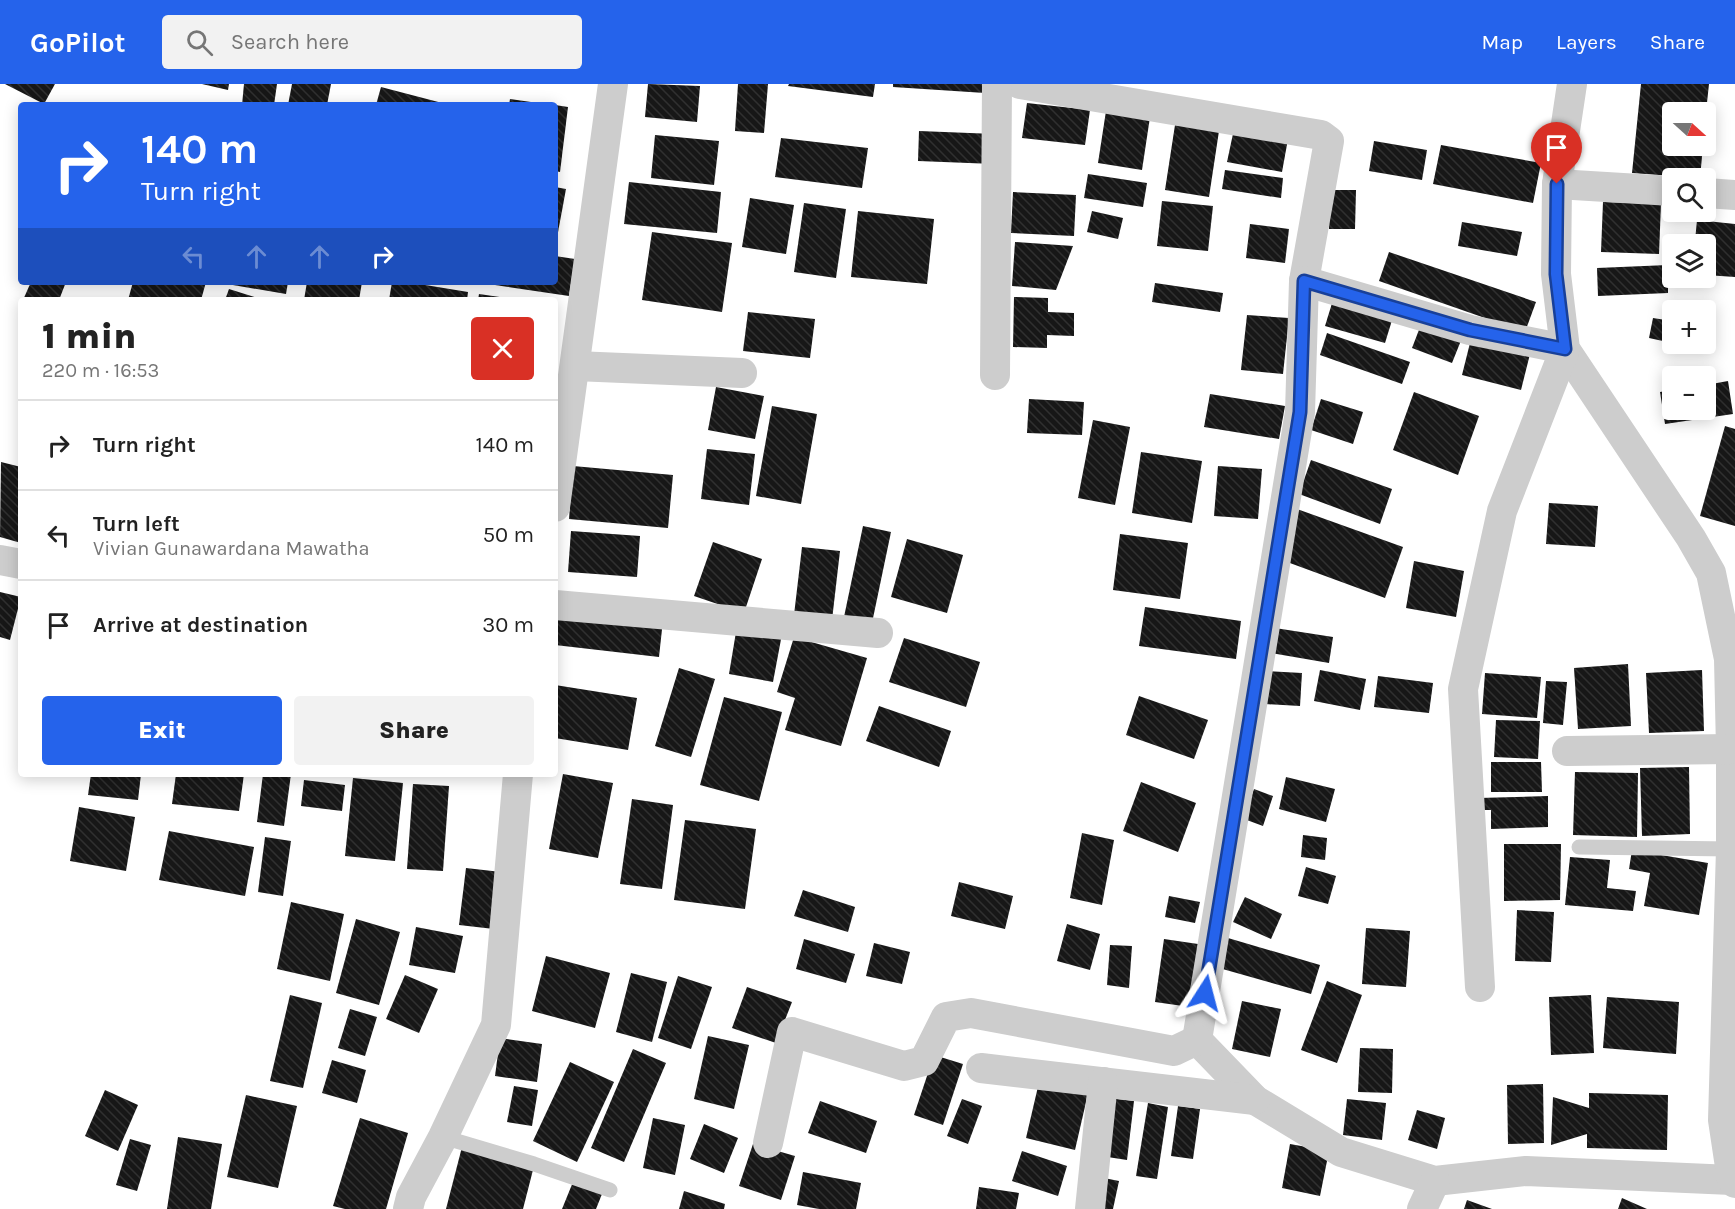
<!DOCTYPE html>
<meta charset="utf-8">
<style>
:root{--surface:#fff;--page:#f2f2f2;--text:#222;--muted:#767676;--line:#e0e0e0;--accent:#2563eb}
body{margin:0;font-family:Karla,sans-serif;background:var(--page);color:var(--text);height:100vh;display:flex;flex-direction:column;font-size:22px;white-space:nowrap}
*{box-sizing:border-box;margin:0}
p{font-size:20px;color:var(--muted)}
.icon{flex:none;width:33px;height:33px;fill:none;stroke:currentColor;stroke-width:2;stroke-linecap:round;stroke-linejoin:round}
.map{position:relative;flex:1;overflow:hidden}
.side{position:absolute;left:18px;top:213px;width:540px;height:480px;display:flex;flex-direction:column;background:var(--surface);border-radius:6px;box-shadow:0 3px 15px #0003}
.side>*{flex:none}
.banner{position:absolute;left:18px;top:18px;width:540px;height:183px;border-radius:6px;box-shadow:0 3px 15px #0003;background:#2563eb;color:#fff;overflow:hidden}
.needle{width:39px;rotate:111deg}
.controls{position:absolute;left:1662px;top:18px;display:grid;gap:12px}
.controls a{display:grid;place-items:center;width:54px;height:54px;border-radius:6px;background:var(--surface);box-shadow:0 3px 15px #0003;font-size:30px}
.pin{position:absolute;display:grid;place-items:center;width:51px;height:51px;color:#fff;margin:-62px -26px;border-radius:50% 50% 50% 0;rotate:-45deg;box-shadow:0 0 6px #0007}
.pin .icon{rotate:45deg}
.me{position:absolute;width:66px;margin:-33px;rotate:9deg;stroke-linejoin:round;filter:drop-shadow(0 0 4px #0008)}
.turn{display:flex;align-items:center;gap:21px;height:126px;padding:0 24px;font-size:27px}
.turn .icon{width:78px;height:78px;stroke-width:2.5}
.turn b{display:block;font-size:42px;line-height:51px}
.lanes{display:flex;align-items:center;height:57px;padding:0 24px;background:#0003;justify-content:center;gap:30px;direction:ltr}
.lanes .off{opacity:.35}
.round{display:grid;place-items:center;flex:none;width:63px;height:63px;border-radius:6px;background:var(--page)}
.head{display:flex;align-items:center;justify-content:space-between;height:102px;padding:0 24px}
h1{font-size:36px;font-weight:800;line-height:45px}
.primary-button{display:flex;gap:12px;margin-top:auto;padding:12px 24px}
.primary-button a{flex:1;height:69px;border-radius:6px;background:var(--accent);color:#fff;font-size:24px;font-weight:800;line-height:69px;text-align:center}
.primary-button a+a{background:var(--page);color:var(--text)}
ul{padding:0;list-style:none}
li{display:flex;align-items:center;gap:18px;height:90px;padding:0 24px;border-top:2px solid var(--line)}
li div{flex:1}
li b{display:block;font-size:22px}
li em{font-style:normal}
header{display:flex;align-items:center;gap:36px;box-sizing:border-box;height:84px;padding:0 30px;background:var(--accent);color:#fff}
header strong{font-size:28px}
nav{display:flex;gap:33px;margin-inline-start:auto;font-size:21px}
.search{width:420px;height:54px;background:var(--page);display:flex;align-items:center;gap:15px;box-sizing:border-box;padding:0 21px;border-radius:6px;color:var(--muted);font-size:22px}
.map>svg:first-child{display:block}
</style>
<header>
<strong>GoPilot</strong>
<div class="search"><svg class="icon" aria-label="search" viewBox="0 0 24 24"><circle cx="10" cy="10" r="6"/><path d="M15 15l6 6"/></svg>Search here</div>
<nav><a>Map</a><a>Layers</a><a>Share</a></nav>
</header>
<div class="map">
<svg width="1735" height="1125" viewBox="0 0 1735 1125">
<defs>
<pattern id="building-back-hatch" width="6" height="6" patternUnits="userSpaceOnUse" patternTransform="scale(1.5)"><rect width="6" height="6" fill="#171717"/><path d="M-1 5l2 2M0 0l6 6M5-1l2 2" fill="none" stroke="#303030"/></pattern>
</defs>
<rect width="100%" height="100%" fill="#fff"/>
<g fill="url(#building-back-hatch)">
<polygon points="5,0 55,0 44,20"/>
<polygon points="202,0 229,0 228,6"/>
<polygon points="244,0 277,0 274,21 242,21"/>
<polygon points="292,0 331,0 327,21 288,21"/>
<polygon points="648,0 700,2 697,38 645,33"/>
<polygon points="738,0 768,0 764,49 735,47"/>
<polygon points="789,0 875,0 873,13 788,2"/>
<polygon points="893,0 985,0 985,9 893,3"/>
<polygon points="1641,0 1709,0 1706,28 1672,28 1672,62 1703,62 1700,94 1632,89"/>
<polygon points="381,3 446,20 445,21 376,21"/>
<polygon points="510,15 545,20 545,21 509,21"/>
<polygon points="1027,19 1090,26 1085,61 1022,54"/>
<polygon points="555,21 568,23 560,88 555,87"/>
<polygon points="1106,27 1150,33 1142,86 1098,79"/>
<polygon points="1175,41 1219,47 1209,113 1165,106"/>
<polygon points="1234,45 1288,55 1282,88 1227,78"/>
<polygon points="919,47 995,50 994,80 918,77"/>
<polygon points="655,51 719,57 714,101 651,94"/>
<polygon points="781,54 868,64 862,104 775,93"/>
<polygon points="1374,57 1427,66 1422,96 1369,87"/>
<polygon points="1441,61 1541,79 1533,119 1433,100"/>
<polygon points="1225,86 1283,94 1281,114 1222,105"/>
<polygon points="1088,90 1147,99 1143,123 1084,114"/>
<polygon points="629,98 721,108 717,149 624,140"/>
<polygon points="555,103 566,105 556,159 555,159"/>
<polygon points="1330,106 1356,106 1355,145 1329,145"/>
<polygon points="1013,108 1076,111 1074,152 1011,149"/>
<polygon points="750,114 794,121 786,170 742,163"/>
<polygon points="1162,117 1213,122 1208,167 1157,162"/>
<polygon points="1603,118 1661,120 1659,170 1601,168"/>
<polygon points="804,119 846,125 836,194 794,188"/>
<polygon points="858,127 934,135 927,200 851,193"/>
<polygon points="1092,127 1123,134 1118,155 1087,148"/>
<polygon points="1697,136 1735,140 1735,193 1706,191 1706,160 1676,160 1676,155 1695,157"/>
<polygon points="1462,138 1522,148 1517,172 1458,162"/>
<polygon points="1250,140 1289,145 1285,179 1246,174"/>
<polygon points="652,148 732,159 722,228 642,216"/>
<polygon points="1015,158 1073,162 1056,206 1012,202"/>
<polygon points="1389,168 1536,218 1525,248 1379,197"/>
<polygon points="555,172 575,175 569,212 495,201 496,198 555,198"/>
<polygon points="1668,181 1668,209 1598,212 1597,184"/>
<polygon points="31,198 66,198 59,216 23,216"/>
<polygon points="133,198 206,198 201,216 128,216"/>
<polygon points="227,198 288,198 286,210 227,200"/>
<polygon points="307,198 362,198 359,216 304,216"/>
<polygon points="392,198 407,198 468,208 467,216 389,216"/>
<polygon points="1155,199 1223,209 1220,228 1152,218"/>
<polygon points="229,205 261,215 261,216 225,216"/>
<polygon points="479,210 514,215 514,216 478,216"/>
<polygon points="1014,213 1048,214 1048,228 1074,229 1074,252 1047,251 1047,264 1013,263"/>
<polygon points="1333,216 1393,233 1385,259 1325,242"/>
<polygon points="748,228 815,235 810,274 743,267"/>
<polygon points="1247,231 1289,234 1283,290 1241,286"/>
<polygon points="1653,234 1672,237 1672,259 1649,254"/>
<polygon points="1422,238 1462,254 1452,279 1412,264"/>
<polygon points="1327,249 1410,278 1402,300 1320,271"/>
<polygon points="1471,255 1530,270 1521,306 1462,291"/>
<polygon points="1728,297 1733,330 1665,340 1660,308 1672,306 1672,326 1706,326 1706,301"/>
<polygon points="716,303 764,312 755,355 708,346"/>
<polygon points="1414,308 1479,332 1458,391 1393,366"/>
<polygon points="1210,310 1285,322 1279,355 1204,343"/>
<polygon points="1029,315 1084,318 1082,351 1027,349"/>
<polygon points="1321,315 1363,328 1353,360 1311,346"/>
<polygon points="772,322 817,330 801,420 756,412"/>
<polygon points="1093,336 1130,343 1115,421 1078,414"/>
<polygon points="1725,342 1735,345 1735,442 1700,432"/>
<polygon points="707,365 755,370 749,421 701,415"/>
<polygon points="1141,368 1202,377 1192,439 1132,429"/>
<polygon points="1311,376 1392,405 1380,440 1299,410"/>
<polygon points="1,378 21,383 21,459 0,453"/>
<polygon points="573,382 673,391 668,444 569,435"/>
<polygon points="1218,382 1262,385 1258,435 1214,432"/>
<polygon points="1549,419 1598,422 1595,463 1546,460"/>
<polygon points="1297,425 1403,463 1385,514 1279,475"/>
<polygon points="863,442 891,448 872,539 844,533"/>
<polygon points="571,447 640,452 637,493 568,488"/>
<polygon points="1120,450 1188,459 1180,515 1113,506"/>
<polygon points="907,455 963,471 947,529 891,513"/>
<polygon points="713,458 762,475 744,529 694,512"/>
<polygon points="802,463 840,467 832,536 794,531"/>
<polygon points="1414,477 1464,487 1456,533 1406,524"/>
<polygon points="0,508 21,513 10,556 0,553"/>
<polygon points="1145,523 1241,537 1236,575 1139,562"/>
<polygon points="557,525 663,536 659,573 555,561"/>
<polygon points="737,542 782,550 773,598 729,590"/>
<polygon points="1275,544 1333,553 1329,579 1271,569"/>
<polygon points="794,553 867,574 841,662 785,646 795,614 777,608"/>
<polygon points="904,554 980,578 966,623 889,598"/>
<polygon points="1628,580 1631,642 1578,645 1574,584"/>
<polygon points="679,584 715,595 691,673 655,662"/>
<polygon points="1320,586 1366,595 1360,626 1314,617"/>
<polygon points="1702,586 1704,647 1649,649 1646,589"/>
<polygon points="1267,587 1302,589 1300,622 1265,620"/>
<polygon points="1485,589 1541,593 1537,634 1482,630"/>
<polygon points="1378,592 1433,599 1429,629 1374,623"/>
<polygon points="1546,597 1567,598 1563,641 1543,639"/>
<polygon points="555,601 637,614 628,666 555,654"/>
<polygon points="1139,612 1208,636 1194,675 1126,651"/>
<polygon points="724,613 782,628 759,717 700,701"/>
<polygon points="879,622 951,647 939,683 866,657"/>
<polygon points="1496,636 1540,637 1538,675 1494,673"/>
<polygon points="1491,678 1541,678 1542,708 1491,708"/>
<polygon points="1689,683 1690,750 1642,752 1640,684"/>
<polygon points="1575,688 1638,689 1637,753 1573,751"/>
<polygon points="91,690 141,690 138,716 88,711"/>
<polygon points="176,690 244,690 239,727 172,720"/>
<polygon points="263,690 291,690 284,742 257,738"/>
<polygon points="563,690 613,699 598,774 549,765"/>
<polygon points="1286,693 1335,705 1326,738 1279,725"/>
<polygon points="353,694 403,699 395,777 345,772"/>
<polygon points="304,696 345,701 342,727 301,722"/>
<polygon points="1141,698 1196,719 1178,768 1123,747"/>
<polygon points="413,700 449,702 443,787 407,785"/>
<polygon points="1254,705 1273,712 1263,742 1244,735"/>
<polygon points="1548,712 1548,743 1491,745 1491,726 1479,726 1478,714"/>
<polygon points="632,715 673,721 662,805 620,800"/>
<polygon points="79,723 135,733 126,787 70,777"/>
<polygon points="685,736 756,745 745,825 674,816"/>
<polygon points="169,747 254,763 245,812 159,796"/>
<polygon points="1082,749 1114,756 1102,821 1070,814"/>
<polygon points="1303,751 1327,754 1325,776 1301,773"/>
<polygon points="265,753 291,757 283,812 258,808"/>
<polygon points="1504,760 1561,760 1560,816 1504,817"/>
<polygon points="1632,766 1708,779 1699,831 1644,822 1650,789 1629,785"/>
<polygon points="1570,773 1610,776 1607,804 1636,807 1633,827 1565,821"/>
<polygon points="1306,783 1336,792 1328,820 1298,812"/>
<polygon points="466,784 501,788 494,845 459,841"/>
<polygon points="959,798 1013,812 1005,845 951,832"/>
<polygon points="803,806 855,823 848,848 794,832"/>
<polygon points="1169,812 1200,818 1195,839 1165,833"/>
<polygon points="1245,813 1282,830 1271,855 1233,838"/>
<polygon points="291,818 344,830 330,897 277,885"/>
<polygon points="1517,826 1554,828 1551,878 1515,877"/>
<polygon points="356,835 400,848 379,921 336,909"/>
<polygon points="1067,840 1100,850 1090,886 1057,877"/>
<polygon points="416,843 463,852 455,889 409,881"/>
<polygon points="1366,844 1410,847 1406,903 1362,900"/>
<polygon points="1228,854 1320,881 1311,910 1219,884"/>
<polygon points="804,855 855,870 846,899 796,885"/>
<polygon points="1164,855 1198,860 1190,923 1155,918"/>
<polygon points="874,859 910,868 902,900 866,892"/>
<polygon points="1110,861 1132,862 1129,904 1107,901"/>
<polygon points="546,872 610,889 595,944 532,927"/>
<polygon points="631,889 667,898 652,958 616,948"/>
<polygon points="405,891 438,905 419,949 386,935"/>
<polygon points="678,892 712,903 691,965 658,954"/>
<polygon points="1327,897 1362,911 1337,979 1301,966"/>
<polygon points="747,903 792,918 776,959 732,944"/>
<polygon points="290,911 322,919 303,1004 270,997"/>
<polygon points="1591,911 1594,969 1551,971 1549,913"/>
<polygon points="1607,913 1679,918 1676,970 1603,964"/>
<polygon points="1242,917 1281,925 1270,973 1232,965"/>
<polygon points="350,925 377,933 365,972 338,964"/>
<polygon points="708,952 749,961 734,1025 694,1015"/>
<polygon points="500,954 542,960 537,998 495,992"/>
<polygon points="1360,964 1393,965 1392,1009 1358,1008"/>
<polygon points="633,965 666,979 624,1078 591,1064"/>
<polygon points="934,971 963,980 943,1041 914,1031"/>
<polygon points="332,976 366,986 357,1019 322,1009"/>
<polygon points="570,978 614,998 577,1078 533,1057"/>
<polygon points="1040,994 1089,1005 1075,1066 1026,1054"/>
<polygon points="1543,1000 1544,1059 1508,1060 1507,1001"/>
<polygon points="514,1002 538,1006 532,1042 507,1038"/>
<polygon points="105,1006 138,1021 118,1067 85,1052"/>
<polygon points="1589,1009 1668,1011 1667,1066 1587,1064 1587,1050 1551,1061 1553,1013 1589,1024"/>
<polygon points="246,1011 297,1022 278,1104 227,1093"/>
<polygon points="1108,1014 1134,1017 1127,1076 1101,1072"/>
<polygon points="962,1015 982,1022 968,1060 947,1052"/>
<polygon points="1347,1015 1386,1019 1382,1056 1343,1051"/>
<polygon points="820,1017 877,1037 866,1069 808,1049"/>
<polygon points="1148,1019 1168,1023 1157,1095 1136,1092"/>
<polygon points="1178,1022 1200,1025 1193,1075 1171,1072"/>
<polygon points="1417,1026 1445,1034 1437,1065 1408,1056"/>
<polygon points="360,1034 408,1049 386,1125 345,1125 333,1122"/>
<polygon points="653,1034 685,1041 675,1091 643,1084"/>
<polygon points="704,1040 738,1054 724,1089 690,1075"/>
<polygon points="178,1053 222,1060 211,1125 167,1125"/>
<polygon points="130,1055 151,1061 137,1107 116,1101"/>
<polygon points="753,1060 795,1072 781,1116 739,1102"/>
<polygon points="1290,1060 1329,1067 1320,1112 1282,1104"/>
<polygon points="462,1063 534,1082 523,1125 446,1125"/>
<polygon points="1022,1067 1067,1082 1058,1112 1012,1097"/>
<polygon points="803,1088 861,1099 856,1125 819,1125 797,1121"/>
<polygon points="1099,1093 1119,1097 1113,1125 1093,1125"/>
<polygon points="573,1098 602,1110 596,1125 562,1125"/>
<polygon points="979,1103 1019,1109 1016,1125 976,1125"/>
<polygon points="684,1107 725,1120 724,1125 679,1125"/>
<polygon points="1622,1114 1647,1125 1618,1125"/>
<polygon points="1467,1116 1492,1125 1464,1125"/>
</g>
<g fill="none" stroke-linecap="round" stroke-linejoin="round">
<g stroke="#cdcdcd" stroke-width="15">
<polyline points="1579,763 1731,765"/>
<polyline points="443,1053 534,1080 610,1106"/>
</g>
<g stroke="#cdcdcd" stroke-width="30">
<polyline points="1020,0 1321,51 1329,57 1304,197 1300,328 1197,956 1255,1016 1341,1068 1435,1097 1526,1087 1732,1096"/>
<polyline points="1572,0 1557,100 1556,190 1565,265 1691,454 1711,489 1729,575 1731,665 1731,765 1723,1036 1732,1096 1735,1099"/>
<polyline points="1557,100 1672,107"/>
<polyline points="1706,109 1735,111"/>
<polyline points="1304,197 1470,246 1565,265 1502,427 1463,605 1480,903"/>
<polyline points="575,282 742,289"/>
<polyline points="995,291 997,0"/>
<polyline points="555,423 613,0"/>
<polyline points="0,476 21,480"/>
<polyline points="555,521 878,549"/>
<polyline points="1567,667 1731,665"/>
<polyline points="981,984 1255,1016"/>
<polyline points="768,1059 792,948 904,982 924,977 946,933 971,929 1174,967 1197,956"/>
<polyline points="408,1125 411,1113 443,1053 496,941 518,690"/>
<polyline points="1090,1125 1103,998"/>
<polyline points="1422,1125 1435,1097"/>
</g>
</g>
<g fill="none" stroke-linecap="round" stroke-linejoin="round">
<g stroke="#184099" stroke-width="15">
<polyline id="route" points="1205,909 1300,328 1304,197 1470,246 1565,265 1556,190 1557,100"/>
</g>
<use href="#route" stroke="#2563eb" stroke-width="10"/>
</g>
</svg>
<div class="controls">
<a><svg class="needle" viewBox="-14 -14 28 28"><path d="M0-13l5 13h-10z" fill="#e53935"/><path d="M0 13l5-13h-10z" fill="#767676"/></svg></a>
<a><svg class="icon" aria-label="search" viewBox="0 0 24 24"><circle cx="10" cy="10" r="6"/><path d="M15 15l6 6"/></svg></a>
<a><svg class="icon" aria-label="layers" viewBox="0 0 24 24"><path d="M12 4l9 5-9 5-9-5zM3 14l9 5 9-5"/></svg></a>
<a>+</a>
<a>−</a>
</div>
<div class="pin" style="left:1557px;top:100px;background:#d93025"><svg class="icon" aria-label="arrive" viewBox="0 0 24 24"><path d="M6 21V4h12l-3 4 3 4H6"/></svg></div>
<svg class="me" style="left:1205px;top:909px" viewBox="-20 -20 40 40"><path d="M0-17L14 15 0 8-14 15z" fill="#2563eb" stroke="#fff" stroke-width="4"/></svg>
<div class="banner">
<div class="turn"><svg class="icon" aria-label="right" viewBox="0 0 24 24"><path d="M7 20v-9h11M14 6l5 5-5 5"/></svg><div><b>140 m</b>Turn right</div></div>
<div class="lanes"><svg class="icon off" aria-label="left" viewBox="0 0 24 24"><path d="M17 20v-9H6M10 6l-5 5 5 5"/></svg><svg class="icon off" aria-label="ahead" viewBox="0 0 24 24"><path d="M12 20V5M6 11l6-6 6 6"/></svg><svg class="icon off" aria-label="ahead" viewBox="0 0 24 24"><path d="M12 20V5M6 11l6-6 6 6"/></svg><svg class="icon" aria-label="right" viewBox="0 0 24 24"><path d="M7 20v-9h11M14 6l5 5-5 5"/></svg></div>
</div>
<section class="side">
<div class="head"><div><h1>1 min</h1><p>220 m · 16:53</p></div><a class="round" style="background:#d93025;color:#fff"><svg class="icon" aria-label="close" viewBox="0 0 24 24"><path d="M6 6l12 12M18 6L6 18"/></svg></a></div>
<ul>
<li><svg class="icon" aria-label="right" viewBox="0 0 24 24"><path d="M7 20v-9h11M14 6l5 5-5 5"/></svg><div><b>Turn right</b></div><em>140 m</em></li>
<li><svg class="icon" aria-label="left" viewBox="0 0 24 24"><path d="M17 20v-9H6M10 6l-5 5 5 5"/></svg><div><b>Turn left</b><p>Vivian Gunawardana Mawatha</p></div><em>50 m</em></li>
<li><svg class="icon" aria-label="arrive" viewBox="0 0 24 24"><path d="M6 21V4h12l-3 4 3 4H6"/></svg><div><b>Arrive at destination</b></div><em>30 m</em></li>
</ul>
<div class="primary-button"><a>Exit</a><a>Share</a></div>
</section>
</div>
